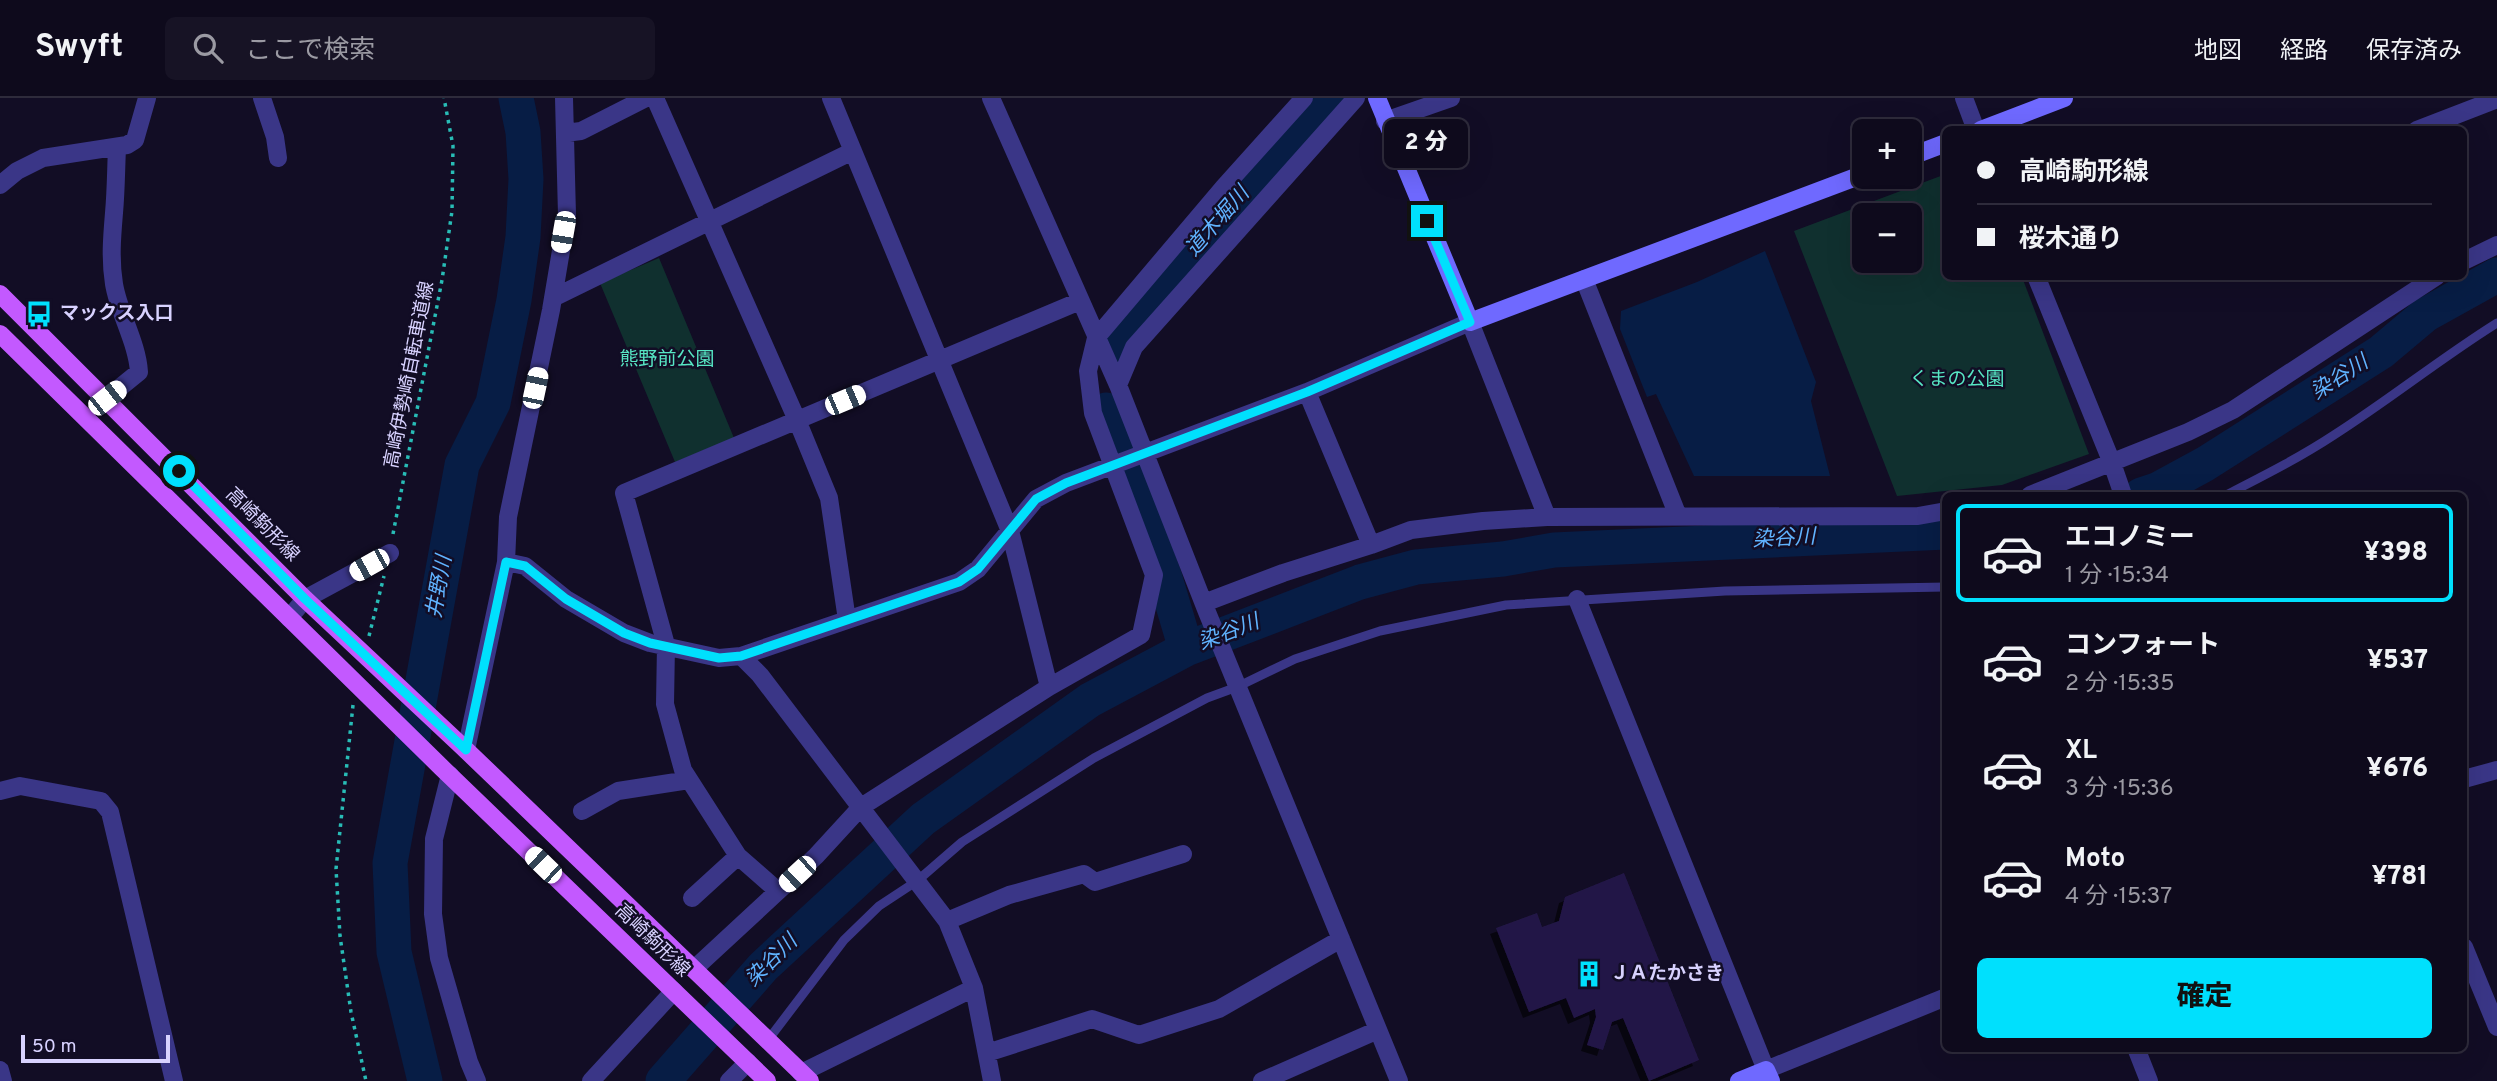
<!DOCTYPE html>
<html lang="ja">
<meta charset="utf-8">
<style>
body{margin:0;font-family:Overpass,"Noto Sans JP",sans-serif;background:#171325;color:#f1f3f6;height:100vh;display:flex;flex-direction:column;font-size:26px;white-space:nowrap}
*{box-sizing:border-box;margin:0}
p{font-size:23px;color:#9b9aa3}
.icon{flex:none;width:38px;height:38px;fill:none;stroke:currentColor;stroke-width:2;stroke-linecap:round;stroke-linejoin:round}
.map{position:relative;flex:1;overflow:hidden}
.panel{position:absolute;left:1942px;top:394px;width:525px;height:560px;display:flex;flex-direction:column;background:#0e0a1c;border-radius:10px;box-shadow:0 7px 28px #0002,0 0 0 2px #2e2b3b}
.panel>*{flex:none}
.hud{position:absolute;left:1942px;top:28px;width:525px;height:154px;border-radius:10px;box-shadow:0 7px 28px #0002,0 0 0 2px #2e2b3b;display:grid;align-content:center;height:154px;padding:0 35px;background:#0e0a1c}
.tools{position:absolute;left:1852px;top:21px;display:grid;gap:14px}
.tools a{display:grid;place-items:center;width:70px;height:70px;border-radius:10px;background:#0e0a1c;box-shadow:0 7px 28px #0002,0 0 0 2px #2e2b3b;font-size:35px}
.scale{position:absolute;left:21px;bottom:18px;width:149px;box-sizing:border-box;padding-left:7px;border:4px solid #d8d2ff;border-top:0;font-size:19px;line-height:24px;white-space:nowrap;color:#d8d2ff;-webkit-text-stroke:5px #120d25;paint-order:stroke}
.end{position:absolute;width:32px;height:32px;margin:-16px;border:9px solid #00e0fd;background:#111;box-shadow:0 0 0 4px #111}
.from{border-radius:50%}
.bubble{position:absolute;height:49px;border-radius:10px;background:#0e0a1c;box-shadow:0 7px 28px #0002,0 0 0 2px #2e2b3b;font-size:23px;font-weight:800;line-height:49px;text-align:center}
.car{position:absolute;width:21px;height:42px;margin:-21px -10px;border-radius:9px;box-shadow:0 0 5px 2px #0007;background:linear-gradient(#fff 24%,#345 0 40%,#fff 0 76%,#345 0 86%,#fff 0)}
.hud b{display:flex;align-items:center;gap:24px;height:66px;font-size:26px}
.hud b+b{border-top:2px solid #2e2b3b}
.hud i{width:18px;height:18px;background:#f1f3f6}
ul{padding:12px 0 0;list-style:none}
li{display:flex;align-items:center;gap:21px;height:98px;margin:0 14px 10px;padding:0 21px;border:4px solid transparent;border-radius:10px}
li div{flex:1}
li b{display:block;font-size:26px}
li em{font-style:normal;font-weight:800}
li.current{border-color:#00e0fd}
li>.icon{width:63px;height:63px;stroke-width:1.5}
.cta{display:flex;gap:14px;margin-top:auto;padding:14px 35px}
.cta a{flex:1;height:80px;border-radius:10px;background:#00e0fd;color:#111;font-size:28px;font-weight:800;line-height:80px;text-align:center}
header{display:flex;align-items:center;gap:42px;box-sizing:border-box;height:98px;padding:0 35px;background:#0e0a1c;border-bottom:2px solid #2e2b3b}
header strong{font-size:33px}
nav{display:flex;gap:38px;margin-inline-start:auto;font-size:24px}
.search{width:490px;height:63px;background:#171325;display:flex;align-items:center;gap:18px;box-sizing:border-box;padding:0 24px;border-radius:10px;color:#9b9aa3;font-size:26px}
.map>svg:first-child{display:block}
.green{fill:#10302f;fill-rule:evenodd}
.water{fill:#071d45}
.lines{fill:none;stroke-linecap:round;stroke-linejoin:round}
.river{stroke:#071d45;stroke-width:35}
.building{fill:#231847;filter:url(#shadow)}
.path{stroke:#28bcb6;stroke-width:3.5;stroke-dasharray:3.5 5;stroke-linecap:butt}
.lane{stroke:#3a3687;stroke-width:9}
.street{stroke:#3a3687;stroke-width:18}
.secondary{stroke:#6f69ff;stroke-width:18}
.primary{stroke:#c359ff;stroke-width:18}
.route{stroke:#00e0fd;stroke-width:9}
.labels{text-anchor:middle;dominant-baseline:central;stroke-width:5;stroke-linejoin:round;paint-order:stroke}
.poi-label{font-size:19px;font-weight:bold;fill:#d8d2ff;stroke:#120d25;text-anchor:start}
.park-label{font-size:19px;fill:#57e6c4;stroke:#120d25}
.street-label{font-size:19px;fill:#d8d2ff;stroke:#120d25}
.water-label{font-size:21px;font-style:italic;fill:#60b3ff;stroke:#120d25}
</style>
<header>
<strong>Swyft</strong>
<div class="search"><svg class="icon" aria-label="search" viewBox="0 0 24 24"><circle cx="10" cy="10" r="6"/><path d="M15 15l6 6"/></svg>ここで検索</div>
<nav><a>地図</a><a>経路</a><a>保存済み</a></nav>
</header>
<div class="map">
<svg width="2497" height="983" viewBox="0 0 2497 983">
<defs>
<filter id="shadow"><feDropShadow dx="-6" dy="6" stdDeviation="0" flood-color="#0009"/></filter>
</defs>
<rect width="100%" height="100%" fill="#120d25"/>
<!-- green -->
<path class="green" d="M1946 76V178L2022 179 2089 356 2002 387 1897 398 1794 133ZM1864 117H1909V163H1864Z
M659 160 734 340 675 364 600 185Z"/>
<!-- water -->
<path class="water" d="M1765 153 1816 284 1811 303 1830 378H1694L1656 296 1647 299 1620 231 1621 213 1697 184Z"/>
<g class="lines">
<!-- river -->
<path class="river" d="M1114 251 1118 240 1327 0
M1106 312 1165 480 1186 551
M2141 397 2159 391 2205 366 2381 254 2425 217 2497 177
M425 983 394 854 390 765 462 367 493 305 514 202 523 139 526 81 523 34 516 0
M663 983 763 869 923 721 1090 602 1186 551 1360 484 1416 469 1503 461 1554 452 1946 434"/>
</g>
<!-- building -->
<path class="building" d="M1624 775 1699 962 1649 983 1623 920 1612 924 1603 952 1587 947 1596 919 1595 911 1574 920 1566 900 1529 914 1496 830 1537 815 1542 829 1559 823 1565 799Z"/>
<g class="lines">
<!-- path -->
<path class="path" d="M393 436 442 182 452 113 453 48 444 0
M369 538 384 478
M353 607 336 771 340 838 351 914 366 983"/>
<!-- lane -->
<path class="lane" d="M2226 397C2263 378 2299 360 2334 337 2389 302 2441 260 2497 225
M768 942 844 842 879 808 917 783 962 744 1094 660 1207 600 1237 589 1295 561 1380 533 1506 507 1725 493 1946 489"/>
<!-- street -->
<path class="street" d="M262 0 275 39 278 60
M655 0 797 322 829 400 847 522
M831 0 1010 433 1049 589
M991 0 1118 287 1207 514 1399 983
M1964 0 1976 32
M1385 23 1451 0
M2417 32 2497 1
M565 35 581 33 646 0
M0 87 17 73 43 60 127 47 135 42 147 0
M2464 163 2497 147
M2036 178 2112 365 2123 397
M1584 181 1678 418
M553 200 853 53
M1118 287 1134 249 1356 0
M1307 294 1371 447
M107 300 139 274C137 244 119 216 114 186 110 161 112 139 114 115 116 93 116 71 117 50
M2030 397 2188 334 2233 312 2437 178
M506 464 525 468 566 501 624 535 650 545 719 560 741 558 959 484 978 471 1036 401 1066 385 1307 294 1470 224 1547 419
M1577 501 1766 972 1946 899
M1204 505 1283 475 1371 447 1411 432 1483 423 1547 419 1918 418 1946 413
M289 520 305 501 390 455
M741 558 760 577 947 823 974 890 992 983
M466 652 506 464 508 419 551 212 567 117 564 0
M450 677 434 741 433 816 439 860 469 964 477 983
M2464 681 2497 672
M0 693 20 688 101 703 110 714 174 983
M582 713 618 693 689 682
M778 793 738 758 683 672 665 606 666 547 624 395 1080 203
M692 800 738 758
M947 823 1009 797 1084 776 1095 784 1183 756
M2464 849 2497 929
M694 871 816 758 861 709 1049 589 1141 537 1154 477 1093 315 1088 273 1096 240 1223 90 1304 0
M2136 950 2149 983
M987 955 1092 921 1139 937 1219 911 1341 841
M0 972 3 983
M801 975 974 890
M591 983 674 893
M729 983 748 964
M1262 983 1378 932"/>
<!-- secondary -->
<path class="secondary" d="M1377 0 1470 224 1864 76
M1981 32 2064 0
M1909 59 1946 45
M1739 983 1766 972 1771 983"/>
<!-- primary -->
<path class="primary" d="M0 196 305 501 466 652 810 983
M0 236 441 669 767 983"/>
</g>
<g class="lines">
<!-- route -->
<path class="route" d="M179 373 305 501 466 652 506 464 525 468 566 501 624 535 650 545 719 560 741 558 959 484 978 471 1036 401 1066 385 1307 294 1470 224 1427 123"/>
</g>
<!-- icons -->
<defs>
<g id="bus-bare" transform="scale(2.1)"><path d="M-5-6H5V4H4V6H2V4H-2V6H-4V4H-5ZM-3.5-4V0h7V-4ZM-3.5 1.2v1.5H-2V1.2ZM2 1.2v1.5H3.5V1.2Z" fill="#00e0fd" stroke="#120d25" stroke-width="2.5" paint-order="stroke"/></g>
<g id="building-bare" transform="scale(2.1)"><path d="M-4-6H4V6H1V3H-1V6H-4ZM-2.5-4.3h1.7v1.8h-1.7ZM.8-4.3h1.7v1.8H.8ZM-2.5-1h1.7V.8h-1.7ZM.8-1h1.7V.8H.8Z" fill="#00e0fd" stroke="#120d25" stroke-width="2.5" paint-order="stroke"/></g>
</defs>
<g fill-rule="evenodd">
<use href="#bus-bare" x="39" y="216"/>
<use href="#building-bare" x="1589" y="876"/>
</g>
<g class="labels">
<!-- poi labels -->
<g class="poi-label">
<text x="60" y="216">マックス入口</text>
<text x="1610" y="876">ＪＡたかさき</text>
</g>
<!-- park labels -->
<g class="park-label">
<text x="667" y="262">熊野前公園</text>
<text x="1957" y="282">くまの公園</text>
</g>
<!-- street labels -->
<g class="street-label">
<text transform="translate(410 277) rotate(-79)">高崎伊勢崎自転車道線</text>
<text transform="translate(262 427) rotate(45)">高崎駒形線</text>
<text transform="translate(652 843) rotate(44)">高崎駒形線</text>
</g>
<!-- water labels -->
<g class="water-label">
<text transform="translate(1218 124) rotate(-49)">道木堀川</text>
<text transform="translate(2340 280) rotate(-33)">染谷川</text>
<text transform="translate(1784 441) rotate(-3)">染谷川</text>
<text transform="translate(440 489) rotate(-80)">井野川</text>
<text transform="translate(1229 535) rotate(-21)">染谷川</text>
<text transform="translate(772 863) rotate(-45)">染谷川</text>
</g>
</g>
</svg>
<div class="tools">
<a>+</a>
<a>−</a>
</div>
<div class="scale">50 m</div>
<i class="end from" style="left:179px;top:373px"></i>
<i class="end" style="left:1427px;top:123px"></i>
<div class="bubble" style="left:1384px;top:21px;width:84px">2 分</div>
<i class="car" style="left:563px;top:134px;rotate:190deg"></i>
<i class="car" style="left:535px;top:290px;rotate:12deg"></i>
<i class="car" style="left:107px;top:300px;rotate:52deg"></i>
<i class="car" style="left:845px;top:302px;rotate:67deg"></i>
<i class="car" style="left:369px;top:467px;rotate:241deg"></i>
<i class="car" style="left:543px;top:767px;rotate:314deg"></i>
<i class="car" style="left:797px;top:776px;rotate:227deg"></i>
<div class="hud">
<b><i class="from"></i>高崎駒形線</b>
<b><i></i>桜木通り</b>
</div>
<section class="panel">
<ul>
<li class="current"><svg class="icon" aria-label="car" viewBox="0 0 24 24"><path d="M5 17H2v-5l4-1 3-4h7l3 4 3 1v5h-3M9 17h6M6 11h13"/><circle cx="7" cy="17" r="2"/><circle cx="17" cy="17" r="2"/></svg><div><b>エコノミー</b><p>1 分 · 15:34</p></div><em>¥398</em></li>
<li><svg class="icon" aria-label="car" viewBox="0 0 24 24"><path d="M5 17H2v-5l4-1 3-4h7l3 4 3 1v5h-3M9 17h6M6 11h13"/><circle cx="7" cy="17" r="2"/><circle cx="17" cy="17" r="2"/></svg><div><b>コンフォート</b><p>2 分 · 15:35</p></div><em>¥537</em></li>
<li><svg class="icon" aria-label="car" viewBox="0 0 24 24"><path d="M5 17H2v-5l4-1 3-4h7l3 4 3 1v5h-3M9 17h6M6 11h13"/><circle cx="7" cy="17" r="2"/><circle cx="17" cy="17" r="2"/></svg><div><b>XL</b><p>3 分 · 15:36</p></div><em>¥676</em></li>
<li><svg class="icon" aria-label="car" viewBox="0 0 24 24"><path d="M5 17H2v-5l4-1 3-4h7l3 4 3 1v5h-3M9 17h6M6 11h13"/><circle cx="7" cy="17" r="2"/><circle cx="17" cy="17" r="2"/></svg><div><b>Moto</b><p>4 分 · 15:37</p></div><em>¥781</em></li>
</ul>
<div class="cta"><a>確定</a></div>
</section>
</div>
